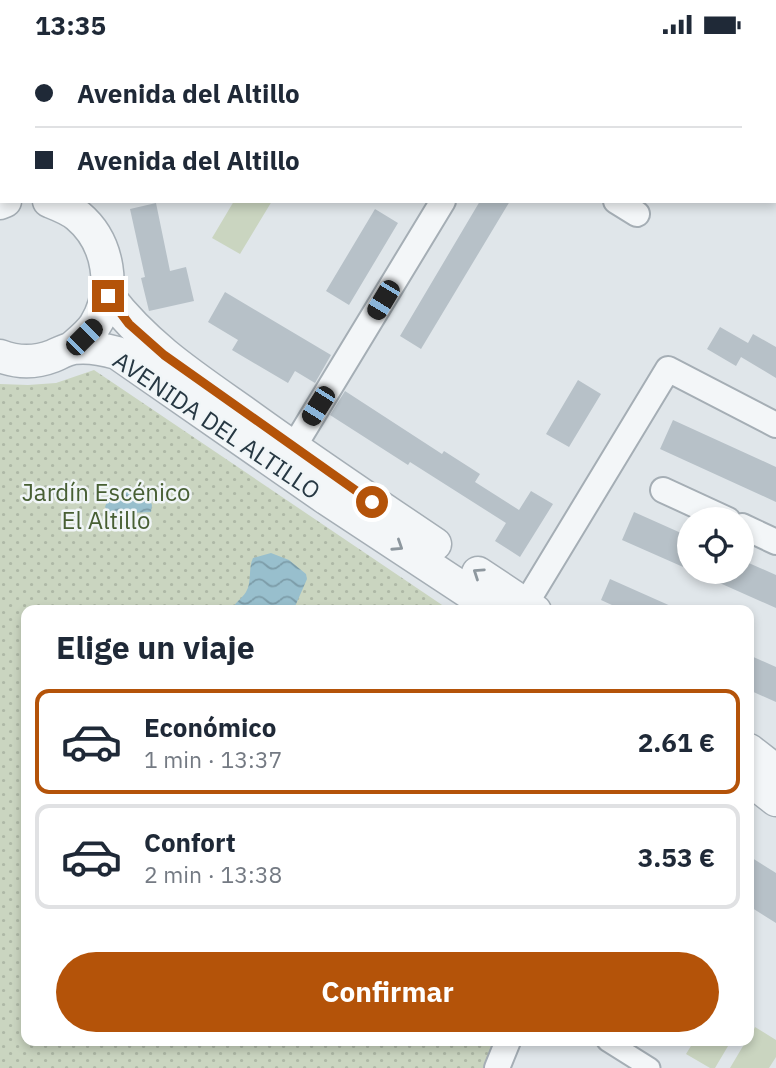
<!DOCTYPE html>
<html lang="es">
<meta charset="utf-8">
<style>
body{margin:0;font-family:"IBM Plex Sans",sans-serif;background:#f6f6f7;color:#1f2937;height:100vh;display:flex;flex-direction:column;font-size:26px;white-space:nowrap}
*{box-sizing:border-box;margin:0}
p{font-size:23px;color:#747a83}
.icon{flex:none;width:38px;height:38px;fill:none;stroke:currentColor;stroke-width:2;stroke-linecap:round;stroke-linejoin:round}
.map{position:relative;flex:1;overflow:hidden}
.side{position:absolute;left:21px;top:556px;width:733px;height:441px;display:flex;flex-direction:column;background:#fff;border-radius:14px;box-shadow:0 4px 10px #0003}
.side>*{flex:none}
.banner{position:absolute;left:0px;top:0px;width:777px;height:154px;box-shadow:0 4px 10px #0003;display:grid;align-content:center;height:154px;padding:0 35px;background:#fff}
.controls{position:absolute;left:677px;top:458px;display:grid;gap:14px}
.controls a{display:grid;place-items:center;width:77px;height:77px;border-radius:50%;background:#fff;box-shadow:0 4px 10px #0003;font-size:35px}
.end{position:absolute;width:32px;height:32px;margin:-16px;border:9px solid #b45309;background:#fff;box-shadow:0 0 0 4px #fff}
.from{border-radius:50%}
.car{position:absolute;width:21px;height:42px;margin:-21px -10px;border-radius:9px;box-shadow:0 0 5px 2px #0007;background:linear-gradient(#222 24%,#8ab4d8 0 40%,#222 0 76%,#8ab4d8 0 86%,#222 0)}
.banner b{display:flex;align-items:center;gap:24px;height:66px;font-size:26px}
.banner b+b{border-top:2px solid #e0e1e3}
.banner i{width:18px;height:18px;background:#1f2937}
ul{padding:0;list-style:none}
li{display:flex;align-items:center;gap:21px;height:105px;margin:0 14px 10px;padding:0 21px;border:4px solid #e0e1e3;border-radius:14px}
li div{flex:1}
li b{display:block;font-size:26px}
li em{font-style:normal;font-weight:700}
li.active{border-color:#b45309}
li>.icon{width:63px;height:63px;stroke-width:1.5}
h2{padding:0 35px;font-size:32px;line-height:84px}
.primary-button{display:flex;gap:14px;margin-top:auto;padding:14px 35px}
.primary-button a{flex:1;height:80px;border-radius:42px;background:#b45309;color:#fff;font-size:28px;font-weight:700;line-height:80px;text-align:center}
.status{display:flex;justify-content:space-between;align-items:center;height:49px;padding:0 35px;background:#fff;direction:ltr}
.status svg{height:19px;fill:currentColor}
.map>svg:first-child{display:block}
.grass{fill:#cad5c0}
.park{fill:url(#park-dots)}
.water{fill:url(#water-waves)}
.building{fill:#b7c1c8}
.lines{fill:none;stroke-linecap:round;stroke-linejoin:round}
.pedestrian-casing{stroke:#a5aeb5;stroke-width:23}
.minor-casing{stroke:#a5aeb5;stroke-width:28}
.tertiary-casing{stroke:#a5aeb5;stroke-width:35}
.pedestrian{stroke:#f3f6f8;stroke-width:19}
.minor{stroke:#f3f6f8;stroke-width:24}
.tertiary{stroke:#f3f6f8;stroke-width:32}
.oneway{stroke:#8d979e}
.route{stroke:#b45309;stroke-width:9}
.labels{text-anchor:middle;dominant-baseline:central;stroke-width:5;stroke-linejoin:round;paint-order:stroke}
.street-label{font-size:24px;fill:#273843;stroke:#f0f5f7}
.park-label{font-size:24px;fill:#475f33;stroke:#f0f5f7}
</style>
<div class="status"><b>13:35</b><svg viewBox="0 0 49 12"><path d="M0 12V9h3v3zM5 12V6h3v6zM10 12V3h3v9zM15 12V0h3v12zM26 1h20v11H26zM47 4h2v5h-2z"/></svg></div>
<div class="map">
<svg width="776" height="1019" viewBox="0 0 776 1019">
<defs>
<pattern id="park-dots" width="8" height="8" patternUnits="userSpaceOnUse" patternTransform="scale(1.75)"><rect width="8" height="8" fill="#cad5c0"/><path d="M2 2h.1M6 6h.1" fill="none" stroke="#aeb8a6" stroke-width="1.8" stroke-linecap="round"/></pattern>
<pattern id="water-waves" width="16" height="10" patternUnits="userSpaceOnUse" patternTransform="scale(1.75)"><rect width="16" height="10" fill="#98bfcd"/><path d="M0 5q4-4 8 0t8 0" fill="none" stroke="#7c9ca8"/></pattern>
</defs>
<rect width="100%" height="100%" fill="#e0e6ea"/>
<!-- grass -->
<path class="grass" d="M234 152H272L240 205 212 189Z
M755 978 776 991V1008L769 1019H730L746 992H749Z
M694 992H731L715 1019H710L686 1005Z"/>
<!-- park -->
<path class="park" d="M94 321 451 562H26V992H494L483 1019H0V335L28 336 56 334Z"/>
<!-- water -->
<path class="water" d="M121 441 148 447 152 456 151 463C137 464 124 464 110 465L105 458 111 442Z
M271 504 289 511 306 525 307 530 293 562H232C234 553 241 551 246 543 252 534 248 519 253 509Z"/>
<!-- building -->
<path class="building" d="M480 152H510L421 300 400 287Z
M156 154 170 222 186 218 194 252 149 262 141 229 145 228 130 160Z
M375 160 398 174 349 256 326 242Z
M225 243 331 306 315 334 295 322 288 334 232 301 238 291 208 273Z
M720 278 748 294 753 285 776 298V329L741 308 736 317 707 300Z
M578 331 601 345 569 398 546 385Z
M345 342 442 405 444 402 480 425 475 433 519 461 531 442 553 455 520 508 495 492 506 474 410 413 408 416 330 366Z
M673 371 776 418V453L660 400Z
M634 463 690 488V521L622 491Z
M742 511 776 526V559L695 523H742Z
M610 530 682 562H625L601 551Z
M749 606 776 618V653L749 641Z
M749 807 776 824V874L749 857Z"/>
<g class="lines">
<!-- pedestrian casing -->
<g class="pedestrian-casing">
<path id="pedestrian" d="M607 992 650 1019"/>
</g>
<!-- minor casing -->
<g class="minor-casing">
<path id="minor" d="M175 2 176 0
M616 152 637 165
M293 399 443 152
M663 441 728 471
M742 477 776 493
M525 556 668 320 776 376
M497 1019 508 992"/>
</g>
<!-- tertiary casing -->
<g class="tertiary-casing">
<path id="tertiary" d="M49 152C59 156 70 160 78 167 109 193 117 241 95 276 90 284 80 292 72 299
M0 154 5 152
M108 247C147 298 194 328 245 364 307 409 371 452 435 495
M0 307C18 314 35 314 53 307 60 304 67 300 74 299 88 297 103 300 117 304L327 450 497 562
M478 524 535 562
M749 701 776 722
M749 730 776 751"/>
</g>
<!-- pedestrian -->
<use href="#pedestrian" class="pedestrian"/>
<!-- minor -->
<use href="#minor" class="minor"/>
<!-- tertiary -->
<use href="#tertiary" class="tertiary"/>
</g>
<!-- one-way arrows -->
<defs><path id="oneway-chevron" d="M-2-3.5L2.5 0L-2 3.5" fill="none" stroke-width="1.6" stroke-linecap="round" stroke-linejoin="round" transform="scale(1.75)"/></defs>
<g class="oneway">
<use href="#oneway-chevron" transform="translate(398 497) rotate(33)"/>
<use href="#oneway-chevron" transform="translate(478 524) rotate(-146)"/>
</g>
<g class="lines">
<!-- route -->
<path class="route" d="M108 247 129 275 164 306 372 453"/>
</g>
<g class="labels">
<!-- street labels -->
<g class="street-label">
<text transform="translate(217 376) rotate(34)">AVENIDA DEL ALTILLO</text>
</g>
<!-- park labels -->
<g class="park-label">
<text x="106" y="443">Jardín Escénico<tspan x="106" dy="28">El Altillo</tspan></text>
</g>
</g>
</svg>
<div class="controls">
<a><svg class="icon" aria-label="locate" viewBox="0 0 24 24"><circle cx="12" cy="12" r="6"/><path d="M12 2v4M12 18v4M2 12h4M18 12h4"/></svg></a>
</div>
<i class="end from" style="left:372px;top:453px"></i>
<i class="end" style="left:108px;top:247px"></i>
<i class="car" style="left:383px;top:251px;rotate:211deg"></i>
<i class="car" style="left:84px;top:288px;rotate:45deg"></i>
<i class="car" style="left:318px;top:357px;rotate:212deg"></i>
<div class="banner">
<b><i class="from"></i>Avenida del Altillo</b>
<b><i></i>Avenida del Altillo</b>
</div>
<section class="side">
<h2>Elige un viaje</h2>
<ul>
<li class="active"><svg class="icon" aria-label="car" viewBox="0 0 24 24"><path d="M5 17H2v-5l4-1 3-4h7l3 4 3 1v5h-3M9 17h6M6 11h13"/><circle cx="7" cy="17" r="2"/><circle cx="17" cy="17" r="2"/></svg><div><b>Económico</b><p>1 min · 13:37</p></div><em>2.61 €</em></li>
<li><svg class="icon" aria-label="car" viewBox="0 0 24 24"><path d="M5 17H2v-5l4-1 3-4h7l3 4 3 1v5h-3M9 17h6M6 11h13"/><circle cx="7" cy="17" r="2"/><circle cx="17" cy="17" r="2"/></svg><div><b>Confort</b><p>2 min · 13:38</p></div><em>3.53 €</em></li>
</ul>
<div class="primary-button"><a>Confirmar</a></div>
</section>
</div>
